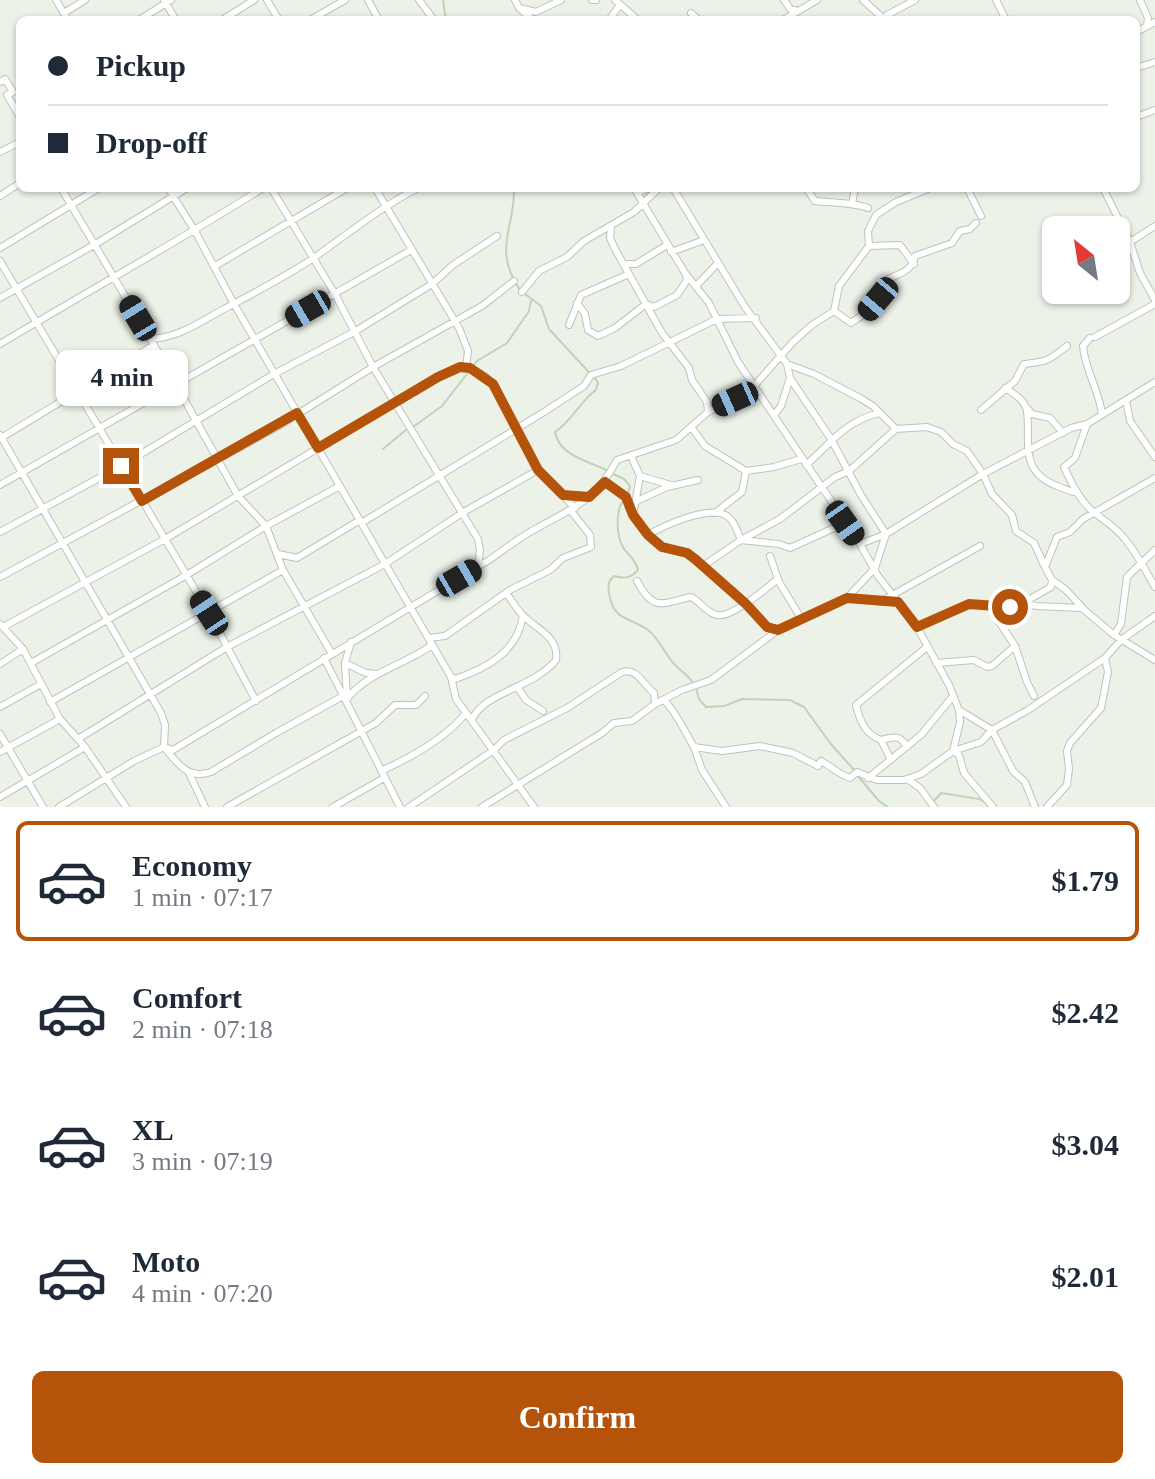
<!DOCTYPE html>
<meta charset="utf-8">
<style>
body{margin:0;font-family:"Times New Roman",serif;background:#f2f2f3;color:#1f2937;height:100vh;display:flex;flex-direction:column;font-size:30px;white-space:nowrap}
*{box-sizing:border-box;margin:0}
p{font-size:26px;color:#747a83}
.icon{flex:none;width:44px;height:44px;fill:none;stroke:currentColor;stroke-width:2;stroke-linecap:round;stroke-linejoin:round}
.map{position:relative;height:807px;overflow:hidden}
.drawer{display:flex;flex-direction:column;background:#fff;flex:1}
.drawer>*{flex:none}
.guide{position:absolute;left:16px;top:16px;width:1124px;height:176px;border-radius:12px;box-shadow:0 2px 6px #0004;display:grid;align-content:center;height:176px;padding:0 32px;background:#fff}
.needle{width:52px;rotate:330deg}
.tools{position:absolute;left:1042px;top:216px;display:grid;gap:16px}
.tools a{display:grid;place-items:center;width:88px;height:88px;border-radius:12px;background:#fff;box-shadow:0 2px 6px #0004;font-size:40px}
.end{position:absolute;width:36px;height:36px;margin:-18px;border:10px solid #b45309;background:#fff;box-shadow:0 0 0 4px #fff}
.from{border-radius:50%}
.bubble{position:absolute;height:56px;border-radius:12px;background:#fff;box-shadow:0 2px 6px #0004;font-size:26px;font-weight:800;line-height:56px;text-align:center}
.car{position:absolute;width:24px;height:48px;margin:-24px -12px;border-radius:10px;box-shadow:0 0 6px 2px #0007;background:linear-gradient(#222 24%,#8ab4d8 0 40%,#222 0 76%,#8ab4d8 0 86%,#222 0)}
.guide b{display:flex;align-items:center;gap:28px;height:76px;font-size:30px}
.guide b+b{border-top:2px solid #e0e1e3}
.guide i{width:20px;height:20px;background:#1f2937}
ul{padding:14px 0 0;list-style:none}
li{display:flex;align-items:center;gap:24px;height:120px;margin:0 16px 12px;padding:0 16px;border:4px solid transparent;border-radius:12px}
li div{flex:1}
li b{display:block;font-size:30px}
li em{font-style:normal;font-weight:800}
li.current{border-color:#b45309}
li>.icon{width:72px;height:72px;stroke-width:1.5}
.cta{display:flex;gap:16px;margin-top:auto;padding:16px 32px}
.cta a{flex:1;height:92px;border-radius:12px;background:#b45309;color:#fff;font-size:32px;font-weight:800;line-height:92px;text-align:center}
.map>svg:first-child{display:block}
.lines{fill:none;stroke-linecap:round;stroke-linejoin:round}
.stream{stroke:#c1d3b5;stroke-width:2}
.street-casing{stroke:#bfc4bb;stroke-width:8}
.street{stroke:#fff;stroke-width:6}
.route{stroke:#b45309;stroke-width:10}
</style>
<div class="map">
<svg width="1155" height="807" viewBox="0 0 1155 807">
<rect width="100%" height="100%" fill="#ecf2e8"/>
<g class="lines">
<!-- stream -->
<path class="stream" d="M443 0 446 20
M514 188C515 230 492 248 520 290
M525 294 541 306 549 329 598 382 596 390C580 401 572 421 555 432 559 456 589 461 608 471
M413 427 442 406 477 361 507 343 529 311 531 301
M383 449 407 429
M613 474 624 479 630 486 628 494
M624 499C615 511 616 536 624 549 630 557 636 560 638 570 631 578 625 579 614 576 608 582 608 584 609 593 614 622 628 616 648 630 659 638 665 655 675 665 682 672 688 675 693 683
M696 688 699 699 706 707 724 706 742 699 790 700 804 707 830 743 855 771
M858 776 879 801 888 807
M934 801 941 793 979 799 986 803"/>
<!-- street casing -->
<g class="street-casing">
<path id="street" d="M56 0 68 20
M164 0 176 20
M267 0 279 20
M368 0 379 20
M419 0 434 20
M515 0 519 8 533 20
M592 0H596
M615 0 638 20
M784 0 791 10H795
M863 0 884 19
M996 0 1006 20
M1140 0 1148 18 1147 26
M519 8 536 12 561 0
M64 13 85 0
M691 13 699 20
M139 20 171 0
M222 20 254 0
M310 20 345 0
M609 20 619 6
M783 20 817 0
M884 20 887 15 915 0
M1136 32 1155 22
M1136 68 1155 62
M0 82 5 79 13 92 7 95 20 117
M1136 117 1155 110
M0 152 20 142
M61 188 154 345 238 496 266 526 283 570 332 654
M168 188 195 231 234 304 451 677 456 699 534 807
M271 188 335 294 373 367 478 539 480 550 478 567
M375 188 459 328 468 351 466 368
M634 188 685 273 709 303 738 362 860 544 878 576 917 627 949 685 959 710 960 722 953 751 921 774 904 780H877L857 772 850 778C839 775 831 766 821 761L818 766 793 753 760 746 722 751 694 747C685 732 676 712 664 700
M806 188 815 201C832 203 852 202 868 208
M967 188 981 216
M1103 188 1130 242 1140 273 1155 300
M637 193 648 188
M0 196 20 183
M852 204 855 188
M611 227 610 238 615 249 662 333 689 368 692 380 707 402 708 412
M1130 242 1155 226
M869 246 900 245 914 264
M0 248 99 188
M671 252 704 240
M0 261 209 613 256 701
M624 264H636L667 245
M215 266 347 188
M697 285 718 263
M522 292 539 271 567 257 584 241 634 212 659 188
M0 298 94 245 187 188
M577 303 585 314 588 330 598 336 615 328 646 304 654 307 677 295 687 280 686 276
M834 311 839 286 869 246 868 231 876 215 896 202 930 188
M569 325 581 295 629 274
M1095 337 1155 304
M1090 338 1083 346C1085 370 1099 390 1102 414
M150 339C178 338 200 322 224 309 254 293 287 276 315 257 349 233 381 207 418 188
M0 344C87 292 177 242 263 188
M787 364 814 374 860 398 873 406 896 429 927 427 941 432 953 444 967 451 983 474 992 494 1012 515 1016 531 1034 543 1045 567
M1005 388C1013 393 1025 400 1027 411 1031 442 1018 471 1057 486 1064 488 1067 491 1075 492
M1126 400 1130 421 1155 457
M1028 409 1032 414 1050 418 1063 433
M981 410 1015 381 1024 364C1049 361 1046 362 1067 346
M775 414 781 406 790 378
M1087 424 1075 458 1064 467C1071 482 1078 497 1090 509 1101 519 1115 526 1124 538 1137 553 1145 570 1155 587
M692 428 705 446 746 471 774 467 801 459
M0 435 161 713 165 725 164 747C177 763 188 780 211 772L276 733 343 696
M1 438 154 345
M631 456 640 476 633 515
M806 465C831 443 844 422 879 413
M640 476 671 485
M605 482 626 497 633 515 648 535 662 547 687 553 746 604 767 627 778 630
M0 485 411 250
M563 495 587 497
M637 501 667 487 698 480
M715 513 742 492 746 471
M363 522 544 412 584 386 591 375 621 366 717 319 756 318
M0 532 121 466 274 374 354 332 432 284 453 265 497 236
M648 535C663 526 705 507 723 514 734 518 737 531 741 540L779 544 790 548 845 523
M860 544 886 534 983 474 1071 428 1087 424 1155 382
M278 554 297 558 360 520
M770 556 779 582 801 618
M703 566 741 540 780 519 835 477 849 471 896 429
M0 577 277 427 373 367 482 306 514 281
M1052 580 1065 589 1082 607
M637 581C654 613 662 603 691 597 700 601 706 613 717 615 732 618 765 589 778 579
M847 598 898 602
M880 602 980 546
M1023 603 1051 587 1052 580 1045 567 1057 537 1070 532 1083 519 1155 478
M994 607V614L1015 646
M0 624 23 649 60 719 85 747 126 807
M3 627 165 539 438 377 460 367 470 368 485 376 493 384 538 470 575 508
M917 627 969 604 994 607 1023 603 1036 606 1082 608 1114 635 1155 660
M1114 635 1121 624 1127 577 1155 550
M429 638 445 636 510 590 550 570 563 558 591 547 590 535 571 511
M324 658 400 807
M31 663 185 576 266 526 340 486
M345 663 366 673 377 674
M936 663 974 660 987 667 992 666 1015 646 1027 682 1034 696
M0 664 23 649
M451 677 455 679C488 668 518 651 523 615
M518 688 526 700 543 711
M347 697 345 663 351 642
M346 700C367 672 405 665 432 645
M50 702 283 570
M0 707 41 684
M959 710 992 730 1013 771 1025 782 1035 807
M472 720C483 692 534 688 556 660 559 638 540 631 527 619 518 612 513 602 506 593
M0 734 43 807
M78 739 227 647 385 564 462 513 538 470
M881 740 891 760
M694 747 702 770 726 807
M907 747C900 734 893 737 881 740 865 734 860 721 856 705L927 647
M0 752 60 719
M381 771C412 757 445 739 466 713
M189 773 205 807
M868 778 921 735 953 696
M907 779 920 788 934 807
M0 797 85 747
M59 807 134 761 164 747 173 750 489 560C505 549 520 537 537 528 575 507 595 501 617 460L676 440 708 412 745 393 755 385 793 342 812 325 834 311 851 323 867 312 878 299 877 287C889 273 911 277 915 256L952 243 960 231 970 229 976 223
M227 807 376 723 395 705H416L425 696
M333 807 384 778
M409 807 494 750 504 740 567 708 622 672C637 667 643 685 654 693L655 704
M482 807 602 733 614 723 632 721 655 704 682 690 711 680 778 630 847 598 875 568 886 534 861 495 831 439 790 378 787 364 745 307 673 188
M993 807 964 773 959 755 953 751 981 742 992 730 1028 710 1105 658 1121 640 1155 616
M1047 807 1067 785 1069 769 1067 751 1070 743 1101 708 1108 672 1105 658"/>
</g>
<!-- street -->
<use href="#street" class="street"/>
</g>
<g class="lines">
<!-- route -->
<path class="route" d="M121 466 142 501 297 413 318 448 438 377 460 367 470 368 493 384 538 470 563 495 589 497 605 482 626 497 633 515 648 535 662 547 687 553 695 559 746 604 767 627 778 630 847 598 898 602 917 627 969 604 1010 607"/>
</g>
</svg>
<div class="tools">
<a><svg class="needle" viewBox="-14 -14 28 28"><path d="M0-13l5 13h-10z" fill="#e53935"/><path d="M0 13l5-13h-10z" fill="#747a83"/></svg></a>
</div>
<i class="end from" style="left:1010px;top:607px"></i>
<i class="end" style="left:121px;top:466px"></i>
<div class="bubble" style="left:56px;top:350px;width:132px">4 min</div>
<i class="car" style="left:878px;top:299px;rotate:220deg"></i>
<i class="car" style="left:308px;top:309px;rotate:240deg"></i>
<i class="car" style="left:138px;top:318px;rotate:329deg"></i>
<i class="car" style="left:735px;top:399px;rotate:246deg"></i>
<i class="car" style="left:845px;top:523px;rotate:145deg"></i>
<i class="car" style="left:459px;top:578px;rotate:60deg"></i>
<i class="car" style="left:209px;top:613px;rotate:327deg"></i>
<div class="guide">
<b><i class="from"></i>Pickup</b>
<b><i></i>Drop-off</b>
</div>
</div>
<section class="drawer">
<ul>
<li class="current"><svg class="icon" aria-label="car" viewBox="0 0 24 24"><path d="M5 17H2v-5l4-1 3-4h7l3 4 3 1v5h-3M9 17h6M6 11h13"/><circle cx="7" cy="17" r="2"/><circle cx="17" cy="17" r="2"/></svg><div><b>Economy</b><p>1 min · 07:17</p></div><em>$1.79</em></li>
<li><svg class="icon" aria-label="car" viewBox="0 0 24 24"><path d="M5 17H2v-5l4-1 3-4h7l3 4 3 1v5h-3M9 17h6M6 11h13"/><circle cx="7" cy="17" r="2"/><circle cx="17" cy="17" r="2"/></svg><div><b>Comfort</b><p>2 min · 07:18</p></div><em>$2.42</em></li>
<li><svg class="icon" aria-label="car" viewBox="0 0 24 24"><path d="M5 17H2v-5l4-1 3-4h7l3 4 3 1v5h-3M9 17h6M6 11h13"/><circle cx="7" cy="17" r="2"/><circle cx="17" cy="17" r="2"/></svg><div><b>XL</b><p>3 min · 07:19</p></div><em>$3.04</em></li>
<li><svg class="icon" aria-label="car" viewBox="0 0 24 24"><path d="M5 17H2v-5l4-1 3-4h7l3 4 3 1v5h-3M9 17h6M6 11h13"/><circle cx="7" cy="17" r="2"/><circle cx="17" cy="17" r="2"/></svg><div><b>Moto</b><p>4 min · 07:20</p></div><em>$2.01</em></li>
</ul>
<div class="cta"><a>Confirm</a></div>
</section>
